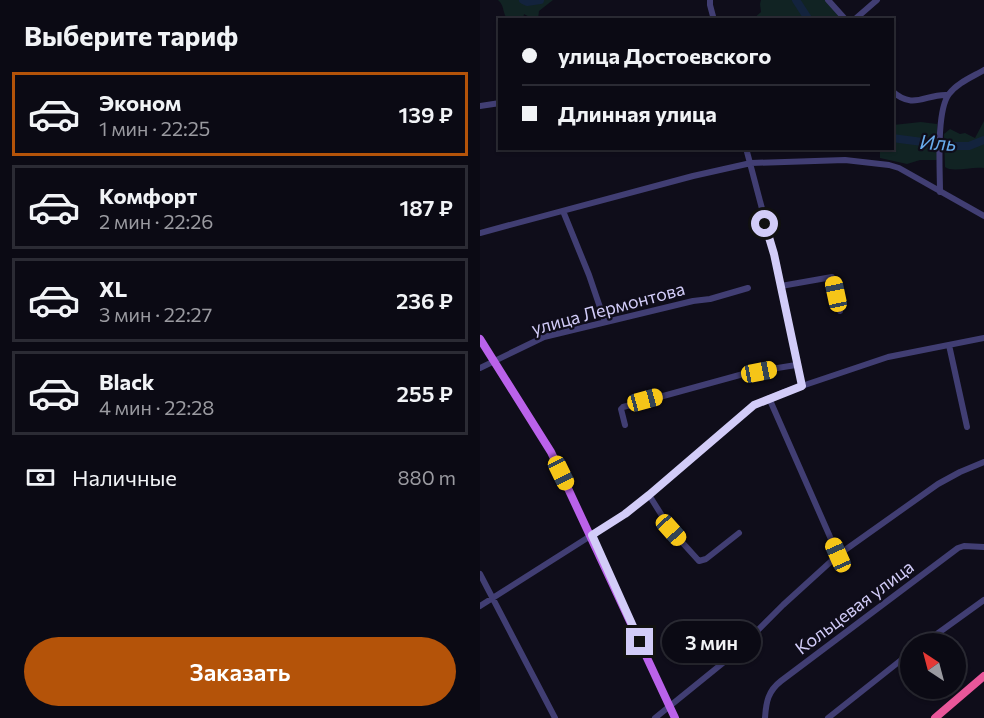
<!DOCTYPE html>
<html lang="ru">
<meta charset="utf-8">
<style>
body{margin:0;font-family:Commissioner,sans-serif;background:#191822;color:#f1f3f6;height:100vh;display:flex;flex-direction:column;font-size:22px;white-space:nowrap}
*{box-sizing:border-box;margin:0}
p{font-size:20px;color:#9a9aa0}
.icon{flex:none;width:33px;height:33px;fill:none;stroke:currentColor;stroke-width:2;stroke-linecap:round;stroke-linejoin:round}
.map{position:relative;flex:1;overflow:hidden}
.drawer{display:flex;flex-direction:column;background:#0b0a14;width:480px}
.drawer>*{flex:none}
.banner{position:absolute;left:18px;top:18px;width:396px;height:132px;border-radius:0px;box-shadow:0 2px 4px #0004,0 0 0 2px #2b2b34;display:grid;align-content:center;height:132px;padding:0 24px;background:#0b0a14}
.needle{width:39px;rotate:324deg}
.fabs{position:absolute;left:420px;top:633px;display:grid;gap:12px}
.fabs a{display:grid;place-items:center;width:66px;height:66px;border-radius:50%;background:#0b0a14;box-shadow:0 2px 4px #0004,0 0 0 2px #2b2b34;font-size:30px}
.end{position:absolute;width:27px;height:27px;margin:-14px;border:8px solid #d2ccf8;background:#111;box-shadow:0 0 0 3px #111}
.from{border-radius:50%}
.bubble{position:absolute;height:42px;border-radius:21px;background:#0b0a14;box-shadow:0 2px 4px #0004,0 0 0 2px #2b2b34;font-size:20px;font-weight:600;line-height:42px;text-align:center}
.car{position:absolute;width:18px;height:36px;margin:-18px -9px;border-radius:8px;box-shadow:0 0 4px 2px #0007;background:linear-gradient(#f5c518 24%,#345 0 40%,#f5c518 0 76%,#345 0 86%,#f5c518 0)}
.banner b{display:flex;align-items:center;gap:21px;height:57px;font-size:22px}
.banner b+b{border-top:2px solid #2b2b34}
.banner i{width:15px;height:15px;background:#f1f3f6}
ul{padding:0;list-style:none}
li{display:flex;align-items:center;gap:18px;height:84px;margin:0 12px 9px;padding:0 12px;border:3px solid #2b2b34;border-radius:0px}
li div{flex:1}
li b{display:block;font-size:22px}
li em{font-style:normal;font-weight:600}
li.current{border-color:#b45309}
li>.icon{width:54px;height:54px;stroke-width:1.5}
h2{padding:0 24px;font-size:27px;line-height:72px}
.pay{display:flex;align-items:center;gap:15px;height:66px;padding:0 24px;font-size:22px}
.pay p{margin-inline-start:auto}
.primary-button{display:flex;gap:12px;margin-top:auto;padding:12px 24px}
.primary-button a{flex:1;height:69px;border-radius:36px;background:#b45309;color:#fff;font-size:24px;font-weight:600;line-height:69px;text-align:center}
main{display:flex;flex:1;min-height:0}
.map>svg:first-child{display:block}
.green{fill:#112323}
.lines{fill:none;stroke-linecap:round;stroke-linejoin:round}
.river{stroke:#13233d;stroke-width:8}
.minor{stroke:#413e73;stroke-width:6}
.major{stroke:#ba62ea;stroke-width:8}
.highway{stroke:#e9579a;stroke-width:8}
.route{stroke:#d2ccf8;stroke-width:8}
.labels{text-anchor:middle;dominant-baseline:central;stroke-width:4.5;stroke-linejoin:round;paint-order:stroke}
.street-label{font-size:18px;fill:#d2ccf8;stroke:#0f0d1a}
.water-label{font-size:20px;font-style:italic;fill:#68abeb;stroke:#0f0d1a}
</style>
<main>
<section class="drawer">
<h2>Выберите тариф</h2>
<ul>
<li class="current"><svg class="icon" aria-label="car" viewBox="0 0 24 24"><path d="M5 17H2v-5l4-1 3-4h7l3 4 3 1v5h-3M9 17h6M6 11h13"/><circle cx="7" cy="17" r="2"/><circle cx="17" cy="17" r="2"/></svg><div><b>Эконом</b><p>1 мин · 22:25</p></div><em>139 ₽</em></li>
<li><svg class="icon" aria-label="car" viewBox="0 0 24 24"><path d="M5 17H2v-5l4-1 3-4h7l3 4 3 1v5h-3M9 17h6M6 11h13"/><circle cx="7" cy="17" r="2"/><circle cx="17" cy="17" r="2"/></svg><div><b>Комфорт</b><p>2 мин · 22:26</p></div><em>187 ₽</em></li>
<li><svg class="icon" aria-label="car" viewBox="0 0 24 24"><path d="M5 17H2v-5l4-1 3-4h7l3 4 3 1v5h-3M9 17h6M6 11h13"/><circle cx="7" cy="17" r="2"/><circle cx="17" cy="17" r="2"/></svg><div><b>XL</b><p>3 мин · 22:27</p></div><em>236 ₽</em></li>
<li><svg class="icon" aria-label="car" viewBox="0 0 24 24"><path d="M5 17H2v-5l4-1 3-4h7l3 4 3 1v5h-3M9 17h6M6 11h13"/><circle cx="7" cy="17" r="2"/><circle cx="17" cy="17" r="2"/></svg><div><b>Black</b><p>4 мин · 22:28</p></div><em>255 ₽</em></li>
</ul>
<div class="pay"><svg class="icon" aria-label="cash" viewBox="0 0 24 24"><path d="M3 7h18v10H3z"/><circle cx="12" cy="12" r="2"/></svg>Наличные<p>880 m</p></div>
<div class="primary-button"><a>Заказать</a></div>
</section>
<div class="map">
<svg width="504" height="718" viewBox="0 0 504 718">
<rect width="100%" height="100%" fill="#0f0d1a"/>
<!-- green -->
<path class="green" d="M18 0H73L59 11 58 19H53L44 14 43 19 28 20C22 13 25 6 18 0Z
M281 0H346L363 19H298L290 16 287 19 272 20 281 12 280 4Z
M504 121V168C492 166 473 173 465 167L464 134 470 129 480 134 485 133 495 138Z
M441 122 457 124 458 160H440L427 164 400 158V149L412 148 413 125Z"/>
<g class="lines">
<!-- river -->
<path class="river" d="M43 0 47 2 60 0
M316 0 329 20
M412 138 473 146H489L504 140"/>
<!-- minor -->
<path class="minor" d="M230 0V5L234 20
M348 0 366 20
M374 20 397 0
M412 91C434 111 446 93 468 95
M0 106 20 103
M266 148 294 254 322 385
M460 192C460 170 456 111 469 94 477 83 492 77 504 70
M83 211 109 275 125 322
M0 233 213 176 271 163 365 160 409 165 419 168 504 216
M301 286 352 277 360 311
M469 345 487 427
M0 368 64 337 213 301 230 299 268 288
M289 398 358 555
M145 425 141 409 143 407 267 373 316 365
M169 495 191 530 219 561 226 559 259 533
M0 574 75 718
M0 606 145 514 169 495 274 405 304 392 408 357 504 338
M443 644 504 600
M175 718 254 654 303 605 358 555 458 484 480 472 504 462
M285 718C286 702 288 691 301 681L478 548 484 546 504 547
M348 718 430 653"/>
<!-- major -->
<path class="major" d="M0 339 71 452 195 718"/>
<!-- highway -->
<path class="highway" d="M455 718 504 676"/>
</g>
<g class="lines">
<!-- route -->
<path class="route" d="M160 642 112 535 145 514 169 495 274 405 322 386 294 254 285 224"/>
</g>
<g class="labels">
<!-- street labels -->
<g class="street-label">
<text transform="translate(128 308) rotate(-15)">улица Лермонтова</text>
<text transform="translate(374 607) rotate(-37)">Кольцевая улица</text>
</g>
<!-- water labels -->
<g class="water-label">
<text transform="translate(458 142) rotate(3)">Иль</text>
</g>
</g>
</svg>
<div class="fabs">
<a><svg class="needle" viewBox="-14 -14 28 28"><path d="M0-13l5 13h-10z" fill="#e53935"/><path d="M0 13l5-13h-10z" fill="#9a9aa0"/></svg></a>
</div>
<i class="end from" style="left:285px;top:224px"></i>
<i class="end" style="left:160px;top:642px"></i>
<div class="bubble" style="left:182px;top:621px;width:99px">3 мин</div>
<i class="car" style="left:356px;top:294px;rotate:348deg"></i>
<i class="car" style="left:279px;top:372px;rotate:79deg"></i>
<i class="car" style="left:165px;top:400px;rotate:75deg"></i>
<i class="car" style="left:81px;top:473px;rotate:154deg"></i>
<i class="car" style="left:191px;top:530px;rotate:138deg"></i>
<i class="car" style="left:358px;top:555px;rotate:336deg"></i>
<div class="banner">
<b><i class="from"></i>улица Достоевского</b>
<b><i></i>Длинная улица</b>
</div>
</div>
</main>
